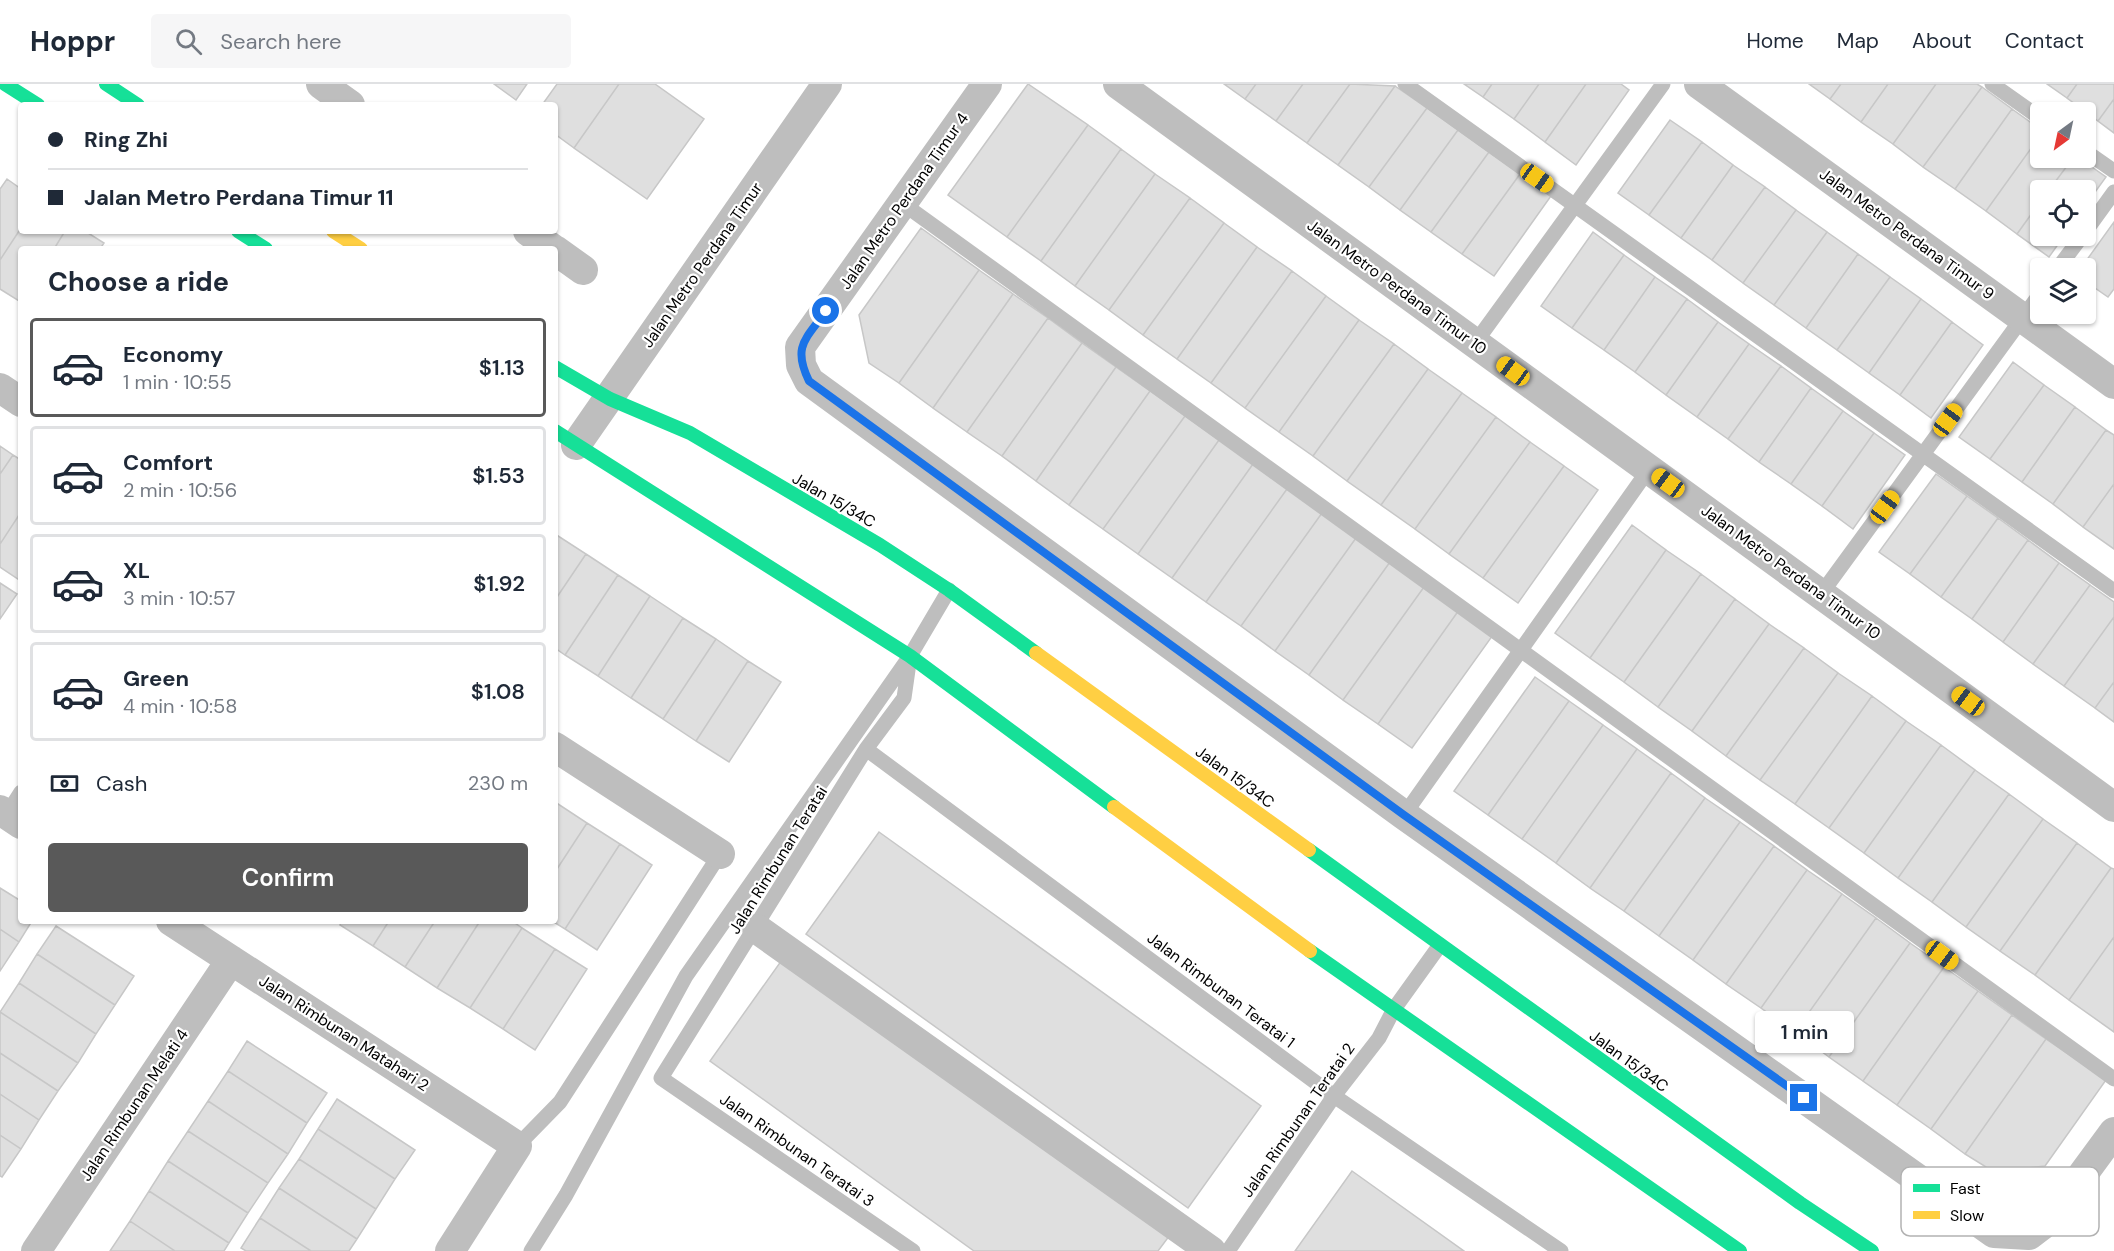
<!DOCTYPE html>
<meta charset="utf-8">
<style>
body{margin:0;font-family:"DM Sans",sans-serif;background:#f6f6f7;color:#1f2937;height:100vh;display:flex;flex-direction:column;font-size:22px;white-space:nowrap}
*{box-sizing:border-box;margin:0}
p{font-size:20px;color:#747a83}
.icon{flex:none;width:33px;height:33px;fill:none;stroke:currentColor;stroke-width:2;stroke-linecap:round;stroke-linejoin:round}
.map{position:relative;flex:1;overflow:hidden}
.details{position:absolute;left:18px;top:162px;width:540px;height:678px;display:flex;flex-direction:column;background:#fff;border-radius:6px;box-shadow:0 2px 4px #0004}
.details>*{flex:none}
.top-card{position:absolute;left:18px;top:18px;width:540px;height:132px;border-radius:6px;box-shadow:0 2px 4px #0004;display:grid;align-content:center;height:132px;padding:0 30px;background:#fff}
.needle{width:39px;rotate:213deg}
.buttons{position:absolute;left:2030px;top:18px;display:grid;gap:12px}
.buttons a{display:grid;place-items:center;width:66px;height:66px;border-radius:6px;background:#fff;box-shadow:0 2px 4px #0004;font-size:30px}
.end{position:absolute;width:27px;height:27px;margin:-14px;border:8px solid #1a73e8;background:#fff;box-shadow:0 0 0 3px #fff}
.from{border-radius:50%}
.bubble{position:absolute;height:42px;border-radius:6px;background:#fff;box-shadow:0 2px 4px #0004;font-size:20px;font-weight:600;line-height:42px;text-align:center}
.car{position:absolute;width:18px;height:36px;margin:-18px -9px;border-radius:8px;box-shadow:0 0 4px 2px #0007;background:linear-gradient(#f5c518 24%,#345 0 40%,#f5c518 0 76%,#345 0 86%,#f5c518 0)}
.top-card b{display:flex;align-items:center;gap:21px;height:57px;font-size:22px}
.top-card b+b{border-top:2px solid #e0e1e3}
.top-card i{width:15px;height:15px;background:#1f2937}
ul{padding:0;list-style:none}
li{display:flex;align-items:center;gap:18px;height:99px;margin:0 12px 9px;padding:0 18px;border:3px solid #e0e1e3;border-radius:6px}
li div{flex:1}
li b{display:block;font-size:22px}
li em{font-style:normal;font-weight:600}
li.selected{border-color:#595959}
li>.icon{width:54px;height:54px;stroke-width:1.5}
h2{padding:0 30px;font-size:27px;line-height:72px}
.pay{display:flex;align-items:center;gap:15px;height:66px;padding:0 30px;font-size:22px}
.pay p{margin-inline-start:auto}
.button{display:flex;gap:12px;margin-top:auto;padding:12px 30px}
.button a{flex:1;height:69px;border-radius:6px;background:#595959;color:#fff;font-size:24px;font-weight:600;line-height:69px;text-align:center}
header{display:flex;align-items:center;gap:36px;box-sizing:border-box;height:84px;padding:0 30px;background:#fff;border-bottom:2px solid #e0e1e3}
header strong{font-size:28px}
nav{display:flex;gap:33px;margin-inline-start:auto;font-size:21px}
.search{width:420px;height:54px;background:#f6f6f7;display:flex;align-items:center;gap:15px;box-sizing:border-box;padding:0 21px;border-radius:6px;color:#747a83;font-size:22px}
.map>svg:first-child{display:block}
.building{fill:#dfdfdf;stroke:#c7c7c7;stroke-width:1.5}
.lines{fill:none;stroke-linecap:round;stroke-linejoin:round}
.lane{stroke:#bebebe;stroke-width:15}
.street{stroke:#bebebe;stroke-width:30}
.fast{stroke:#16e098;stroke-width:14}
.slow{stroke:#ffcf43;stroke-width:14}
.route{stroke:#1a73e8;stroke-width:8}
.labels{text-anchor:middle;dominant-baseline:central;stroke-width:4.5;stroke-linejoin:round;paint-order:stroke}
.street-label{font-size:16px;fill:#000;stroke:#fff}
.key{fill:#fff;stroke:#b2b2b2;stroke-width:1.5}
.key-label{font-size:16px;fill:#000}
</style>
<header>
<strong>Hoppr</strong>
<div class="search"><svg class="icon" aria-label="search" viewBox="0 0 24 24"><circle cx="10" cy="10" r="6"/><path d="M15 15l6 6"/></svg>Search here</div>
<nav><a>Home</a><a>Map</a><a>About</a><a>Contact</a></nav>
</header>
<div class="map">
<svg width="2114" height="1167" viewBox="0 0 2114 1167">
<rect width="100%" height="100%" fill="#fff"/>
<!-- building -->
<path class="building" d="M494 0H527L516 16Z
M557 0H619L574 64 555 50V21H542Z
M619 0H655L704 35 647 115 574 64Z
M1028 0 1088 41 1007 153 948 111Z
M1224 0H1256L1245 15Z
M1256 0H1303L1276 37 1245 15Z
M1303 0H1350L1307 59 1276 37Z
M1350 0 1395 2 1338 81 1307 59Z
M1464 0H1492L1483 13Z
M1492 0H1539L1514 35 1483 13Z
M1539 0H1586L1545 58 1514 35Z
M1586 0H1621L1629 6 1576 81 1545 58Z
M1809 0H1841L1830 15Z
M1841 0H1888L1861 38 1830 15Z
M1888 0H1936L1893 60 1861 38Z
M1936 0H1977L1982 3 1923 83 1893 60Z
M2047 0H2077L2067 14Z
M2077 0H2114V15L2098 37 2067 14Z
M1395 2 1427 24 1369 103 1338 81Z
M1982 3 2012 25 1955 105 1923 83Z
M2114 15V49L2098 37Z
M1427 24 1458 46 1400 126 1369 103Z
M2012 25 2040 45V52L1986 127 1955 105Z
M1670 36 1702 58 1649 131 1618 109Z
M1088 41 1121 65 1041 177 1007 153Z
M1458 46 1489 68 1431 148 1400 126Z
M2040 52V74H2073L2049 106H2040V118L2017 150 1986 127Z
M1702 58 1733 81 1681 154 1649 131Z
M1121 65 1155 90 1075 202 1041 177Z
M1489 68 1520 90 1462 170 1431 148Z
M2073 74H2079L2106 93 2085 122V106H2049Z
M1733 81 1765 103 1712 176 1681 154Z
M1155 90 1190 114 1109 226 1075 202Z
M1520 90 1551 112 1494 192 1462 170Z
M7 95 21 105V144L0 176V105Z
M1765 103 1796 126 1743 199 1712 176Z
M1190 114 1224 139 1143 251 1109 226Z
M2040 118V152H2064L2049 173 2017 150Z
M1796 126 1827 148 1774 221 1743 199Z
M2114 138V205L2108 213 2085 197V184H2081Z
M1224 139 1257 163 1177 275 1143 251Z
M21 144V147H65L54 165H21L19 217 0 205V176Z
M921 144 979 186 899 299 869 279 859 231Z
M65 147H85L104 159 100 165H54Z
M1593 148 1624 171 1572 244 1541 222Z
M1827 148 1858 170 1806 244 1774 221Z
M1257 163 1292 187 1211 299 1177 275Z
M1858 170 1890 193 1837 266 1806 244Z
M1624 171 1655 193 1604 266 1572 244Z
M979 186 1013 210 933 324 899 299Z
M1292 187 1326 212 1245 324 1211 299Z
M1655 193 1687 215 1635 288 1604 266Z
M1890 193 1921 215 1869 289 1837 266Z
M1013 210 1048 234 967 348 933 324Z
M1326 212 1359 236 1279 348 1245 324Z
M1687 215 1718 238 1666 311 1635 288Z
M1921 215 1952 238 1900 311 1869 289Z
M1048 234 1082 259 1002 372 967 348Z
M1359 236 1394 260 1313 372 1279 348Z
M1718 238 1749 260 1697 333 1666 311Z
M1952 238 1983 261 1931 334 1900 311Z
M1082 259 1116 283 1036 397 1002 372Z
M1394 260 1428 285 1347 397 1313 372Z
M1749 260 1781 282 1728 355 1697 333Z
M2013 278 2044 301 1990 375 1959 353Z
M1781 282 1811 304 1759 378 1728 355Z
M1116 283 1150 307 1069 421 1036 397Z
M1428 285 1462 309 1381 421 1347 397Z
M2044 301 2075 323 2022 398 1990 375Z
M1811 304 1843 327 1791 400 1759 378Z
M1150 307 1185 332 1103 445 1069 421Z
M1462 309 1496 333 1415 445 1381 421Z
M2075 323 2106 346 2053 420 2022 398Z
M1843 327 1874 349 1822 422 1791 400Z
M1185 332 1219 356 1138 470 1103 445Z
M1496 333 1530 358 1449 470 1415 445Z
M2106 346 2114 351V400L2083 443 2053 420Z
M1874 349 1905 371 1853 445 1822 422Z
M1219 356 1253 380 1172 494 1138 470Z
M1530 358 1564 382 1483 494 1449 470Z
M0 362 13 371 0 390Z
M13 371 21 376V428L0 460V390Z
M1253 380 1287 405 1206 518 1172 494Z
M1564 382 1598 406 1518 519 1483 494Z
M1936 390 1967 412 1910 490 1879 468Z
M2114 400V465L2083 443Z
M1287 405 1322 429 1241 542 1206 518Z
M1967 412 1998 434 1941 513 1910 490Z
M21 428V497L0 483V460Z
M1322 429 1356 454 1275 567 1241 542Z
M1998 434 2028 456 1972 535 1941 513Z
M1632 441 1666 466 1590 574 1555 549Z
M555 450 586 470 555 516Z
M1356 454 1390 478 1309 591 1275 567Z
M2028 456 2059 479 2003 558 1972 535Z
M1666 466 1701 490 1624 598 1590 574Z
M586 470 618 491 565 571 555 564V516Z
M1390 478 1424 503 1343 616 1309 591Z
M2059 479 2090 501 2033 580 2003 558Z
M1701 490 1735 515 1658 623 1624 598Z
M618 491 650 512 598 592 565 571Z
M0 499 17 510 0 535Z
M2090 501 2114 518V533L2064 602 2033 580Z
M1424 503 1459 526 1378 640 1343 616Z
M650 512 683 534 631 614 598 592Z
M1735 515 1769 540 1692 647 1658 623Z
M1459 526 1493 551 1412 664 1378 640Z
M2114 533V598L2095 624 2064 602Z
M683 534 716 555 663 635 631 614Z
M1769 540 1804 564 1726 672 1692 647Z
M716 555 748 577 696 657 663 635Z
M1804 564 1838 589 1760 696 1726 672Z
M748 577 781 598 729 678 696 657Z
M1838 589 1872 612 1795 720 1760 696Z
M1535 593 1569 617 1488 731 1454 707Z
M2114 598V638L2095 624Z
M1872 612 1906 637 1829 744 1795 720Z
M1569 617 1603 641 1522 755 1488 731Z
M1906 637 1941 661 1864 769 1829 744Z
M1603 641 1637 665 1556 779 1522 755Z
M1941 661 1975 686 1898 794 1864 769Z
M1637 665 1671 689 1590 804 1556 779Z
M1975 686 2009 710 1932 818 1898 794Z
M1671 689 1705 714 1624 827 1590 804Z
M2009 710 2043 735 1966 843 1932 818Z
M1705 714 1740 738 1659 852 1624 827Z
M555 718 587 739 555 788Z
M2043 735 2077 759 2000 867 1966 843Z
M1740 738 1774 762 1693 876 1659 852Z
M587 739 620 760 565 845 552 837H555V788Z
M879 748 1261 1022 1188 1124 806 850Z
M2077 759 2111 784 2035 891 2000 867Z
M620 760 652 781 597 866 565 845Z
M1774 762 1807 786 1726 900 1693 876Z
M2111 784 2114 785V853L2069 916 2035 891Z
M1807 786 1842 810 1761 924 1726 900Z
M0 804 21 817V837H32L19 858 0 845Z
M1842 810 1876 834 1795 948 1761 924Z
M1876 834 1910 859 1829 973 1795 948Z
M342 837H389L373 862 340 841Z
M389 837H435L405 883 373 862Z
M435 837H480L437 904 405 883Z
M480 837H512L522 844 470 924 437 904Z
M56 842 134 892 115 921 37 870Z
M522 844 555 865 503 945 470 924Z
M0 845 19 858 0 887Z
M2114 853V948L2069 916Z
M1910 859 1944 883 1863 997 1829 973Z
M555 865 587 885 535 966 503 945Z
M37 870 115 921 96 950 19 899Z
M784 873 1170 1151 1158 1167H974L710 977Z
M1944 883 1978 907 1897 1021 1863 997Z
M19 899 96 950 78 979 0 928Z
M1978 907 2012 931 1931 1045 1897 1021Z
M0 928 78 979 58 1007 0 969Z
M2012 931 2046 955 1965 1070 1931 1045Z
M2046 955 2106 996 2045 1082 1994 1088 1965 1070Z
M247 957 327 1009 307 1039 228 987Z
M0 969 58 1007 39 1036 0 1010Z
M228 987 307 1039 288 1070 208 1017Z
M0 1010 39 1036 21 1065 0 1051Z
M337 1015 415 1066 395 1095 318 1045Z
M208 1017 288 1070 268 1099 188 1047Z
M318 1045 395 1095 376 1125 299 1075Z
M188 1047 268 1099 248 1129 168 1077Z
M0 1051 21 1065 2 1093 0 1092Z
M299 1075 376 1125 357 1155 279 1104Z
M168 1077 248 1129 229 1159 149 1107Z
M1352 1087 1464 1167H1295Z
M279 1104 357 1155 349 1167H311L260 1134Z
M149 1107 229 1159 224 1167H175L130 1137Z
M260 1134 311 1167H246L241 1164Z
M130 1137 175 1167H110Z"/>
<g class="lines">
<!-- lane -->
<path class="lane" d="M1405 0 2114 507
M1992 0 2040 34
M2085 67 2114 87
M902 119 2114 995
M2085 148 2114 108
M2058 184 2082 152
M1475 259 1663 0
M1821 510 2040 210
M910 572 904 614 866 665 661 994 913 1167
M866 665 1334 1012 1561 1167
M7 730 21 708
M1404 731 1649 385
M517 1062 560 1018 720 770
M531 1167 566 1111 686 892 910 572 949 506
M1228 1167 1334 1012 1379 954 1394 925 1440 861"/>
<!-- street -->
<path class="street" d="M321 0 350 21
M987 0 800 263 801 281 809 297 1404 731 1994 1149 2029 1151 2050 1135 2114 1048
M1118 0 2114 723
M1699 0 2114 300
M528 147 553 165
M555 166 583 186
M0 304 21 318
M576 361 827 0
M555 663 720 770
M0 726 21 740
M171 837 517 1062 450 1167
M757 845 1211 1167
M36 1167 231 876"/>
<!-- fast -->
<path class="fast" d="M5 0 38 21
M106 0 138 21
M238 147 266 165
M555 283 610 315 690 349 880 461 949 506 1036 569
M555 347 910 572 1114 723
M1309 766 1800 1119 1872 1167
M1310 867 1740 1167"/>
<!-- slow -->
<path class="slow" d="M333 147 361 165
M1036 569 1309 766
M1114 723 1310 867"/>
</g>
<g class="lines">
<!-- route -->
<path class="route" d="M826 227C806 255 792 262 809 297L1404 731 1804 1014"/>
</g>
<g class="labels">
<!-- street labels -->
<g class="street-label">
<text transform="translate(904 117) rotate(-55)">Jalan Metro Perdana Timur 4</text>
<text transform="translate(1907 150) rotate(36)">Jalan Metro Perdana Timur 9</text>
<text transform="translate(702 181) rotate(-55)">Jalan Metro Perdana Timur</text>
<text transform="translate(1397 203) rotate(36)">Jalan Metro Perdana Timur 10</text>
<text transform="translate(834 416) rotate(30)">Jalan 15/34C</text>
<text transform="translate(1791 488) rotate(36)">Jalan Metro Perdana Timur 10</text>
<text transform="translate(1235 693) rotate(36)">Jalan 15/34C</text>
<text transform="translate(778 776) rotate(-58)">Jalan Rimbunan Teratai</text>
<text transform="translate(1221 906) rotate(37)">Jalan Rimbunan Teratai 1</text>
<text transform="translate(344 949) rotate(33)">Jalan Rimbunan Matahari 2</text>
<text transform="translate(1629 977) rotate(36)">Jalan 15/34C</text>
<text transform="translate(134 1021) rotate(-56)">Jalan Rimbunan Melati 4</text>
<text transform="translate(1298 1036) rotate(-55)">Jalan Rimbunan Teratai 2</text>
<text transform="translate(797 1066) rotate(35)">Jalan Rimbunan Teratai 3</text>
</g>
</g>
<!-- legend -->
<rect x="1901" y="1083" width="198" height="69" rx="9" class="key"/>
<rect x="1913" y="1100" width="27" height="8" fill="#16e098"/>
<rect x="1913" y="1127" width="27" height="8" fill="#ffcf43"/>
<g class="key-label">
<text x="1950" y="1110">Fast</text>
<text x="1950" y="1137">Slow</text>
</g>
</svg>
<div class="buttons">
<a><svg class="needle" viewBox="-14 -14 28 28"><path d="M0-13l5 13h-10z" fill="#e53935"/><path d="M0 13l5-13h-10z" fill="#747a83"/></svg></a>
<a><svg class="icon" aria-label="locate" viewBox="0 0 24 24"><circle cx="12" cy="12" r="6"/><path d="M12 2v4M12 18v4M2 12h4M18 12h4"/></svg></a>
<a><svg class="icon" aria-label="layers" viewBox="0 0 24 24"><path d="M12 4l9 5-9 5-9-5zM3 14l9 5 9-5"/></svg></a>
</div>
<i class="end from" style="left:826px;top:227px"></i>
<i class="end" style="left:1804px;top:1014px"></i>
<div class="bubble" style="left:1755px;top:927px;width:99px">1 min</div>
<i class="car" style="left:1537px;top:94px;rotate:125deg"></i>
<i class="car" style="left:1513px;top:287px;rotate:306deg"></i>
<i class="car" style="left:1948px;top:336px;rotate:36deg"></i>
<i class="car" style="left:1668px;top:399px;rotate:306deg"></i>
<i class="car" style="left:1885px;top:423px;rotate:36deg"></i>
<i class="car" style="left:1968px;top:617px;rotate:306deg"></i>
<i class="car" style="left:1942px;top:871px;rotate:126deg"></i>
<div class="top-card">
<b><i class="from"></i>Ring Zhi</b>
<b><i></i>Jalan Metro Perdana Timur 11</b>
</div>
<section class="details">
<h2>Choose a ride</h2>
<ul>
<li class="selected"><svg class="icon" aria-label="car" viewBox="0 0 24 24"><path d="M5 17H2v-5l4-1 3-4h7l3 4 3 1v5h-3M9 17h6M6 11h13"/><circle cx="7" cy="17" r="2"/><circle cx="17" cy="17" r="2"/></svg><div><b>Economy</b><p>1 min · 10:55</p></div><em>$1.13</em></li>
<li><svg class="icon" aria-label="car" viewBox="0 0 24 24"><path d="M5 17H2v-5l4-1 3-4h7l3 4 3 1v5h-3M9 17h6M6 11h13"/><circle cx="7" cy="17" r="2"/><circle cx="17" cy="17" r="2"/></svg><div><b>Comfort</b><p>2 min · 10:56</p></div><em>$1.53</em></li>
<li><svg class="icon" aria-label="car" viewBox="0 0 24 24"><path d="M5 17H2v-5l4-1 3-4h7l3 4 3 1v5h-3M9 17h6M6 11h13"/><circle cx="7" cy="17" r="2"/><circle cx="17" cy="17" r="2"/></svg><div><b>XL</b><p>3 min · 10:57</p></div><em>$1.92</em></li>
<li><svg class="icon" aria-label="car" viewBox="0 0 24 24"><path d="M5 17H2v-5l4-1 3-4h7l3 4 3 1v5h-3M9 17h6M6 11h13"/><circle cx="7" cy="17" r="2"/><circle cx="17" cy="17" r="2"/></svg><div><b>Green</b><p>4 min · 10:58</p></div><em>$1.08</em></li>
</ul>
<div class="pay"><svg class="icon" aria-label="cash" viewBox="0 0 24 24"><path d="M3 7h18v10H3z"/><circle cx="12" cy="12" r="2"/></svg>Cash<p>230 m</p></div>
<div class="button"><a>Confirm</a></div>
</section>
</div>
